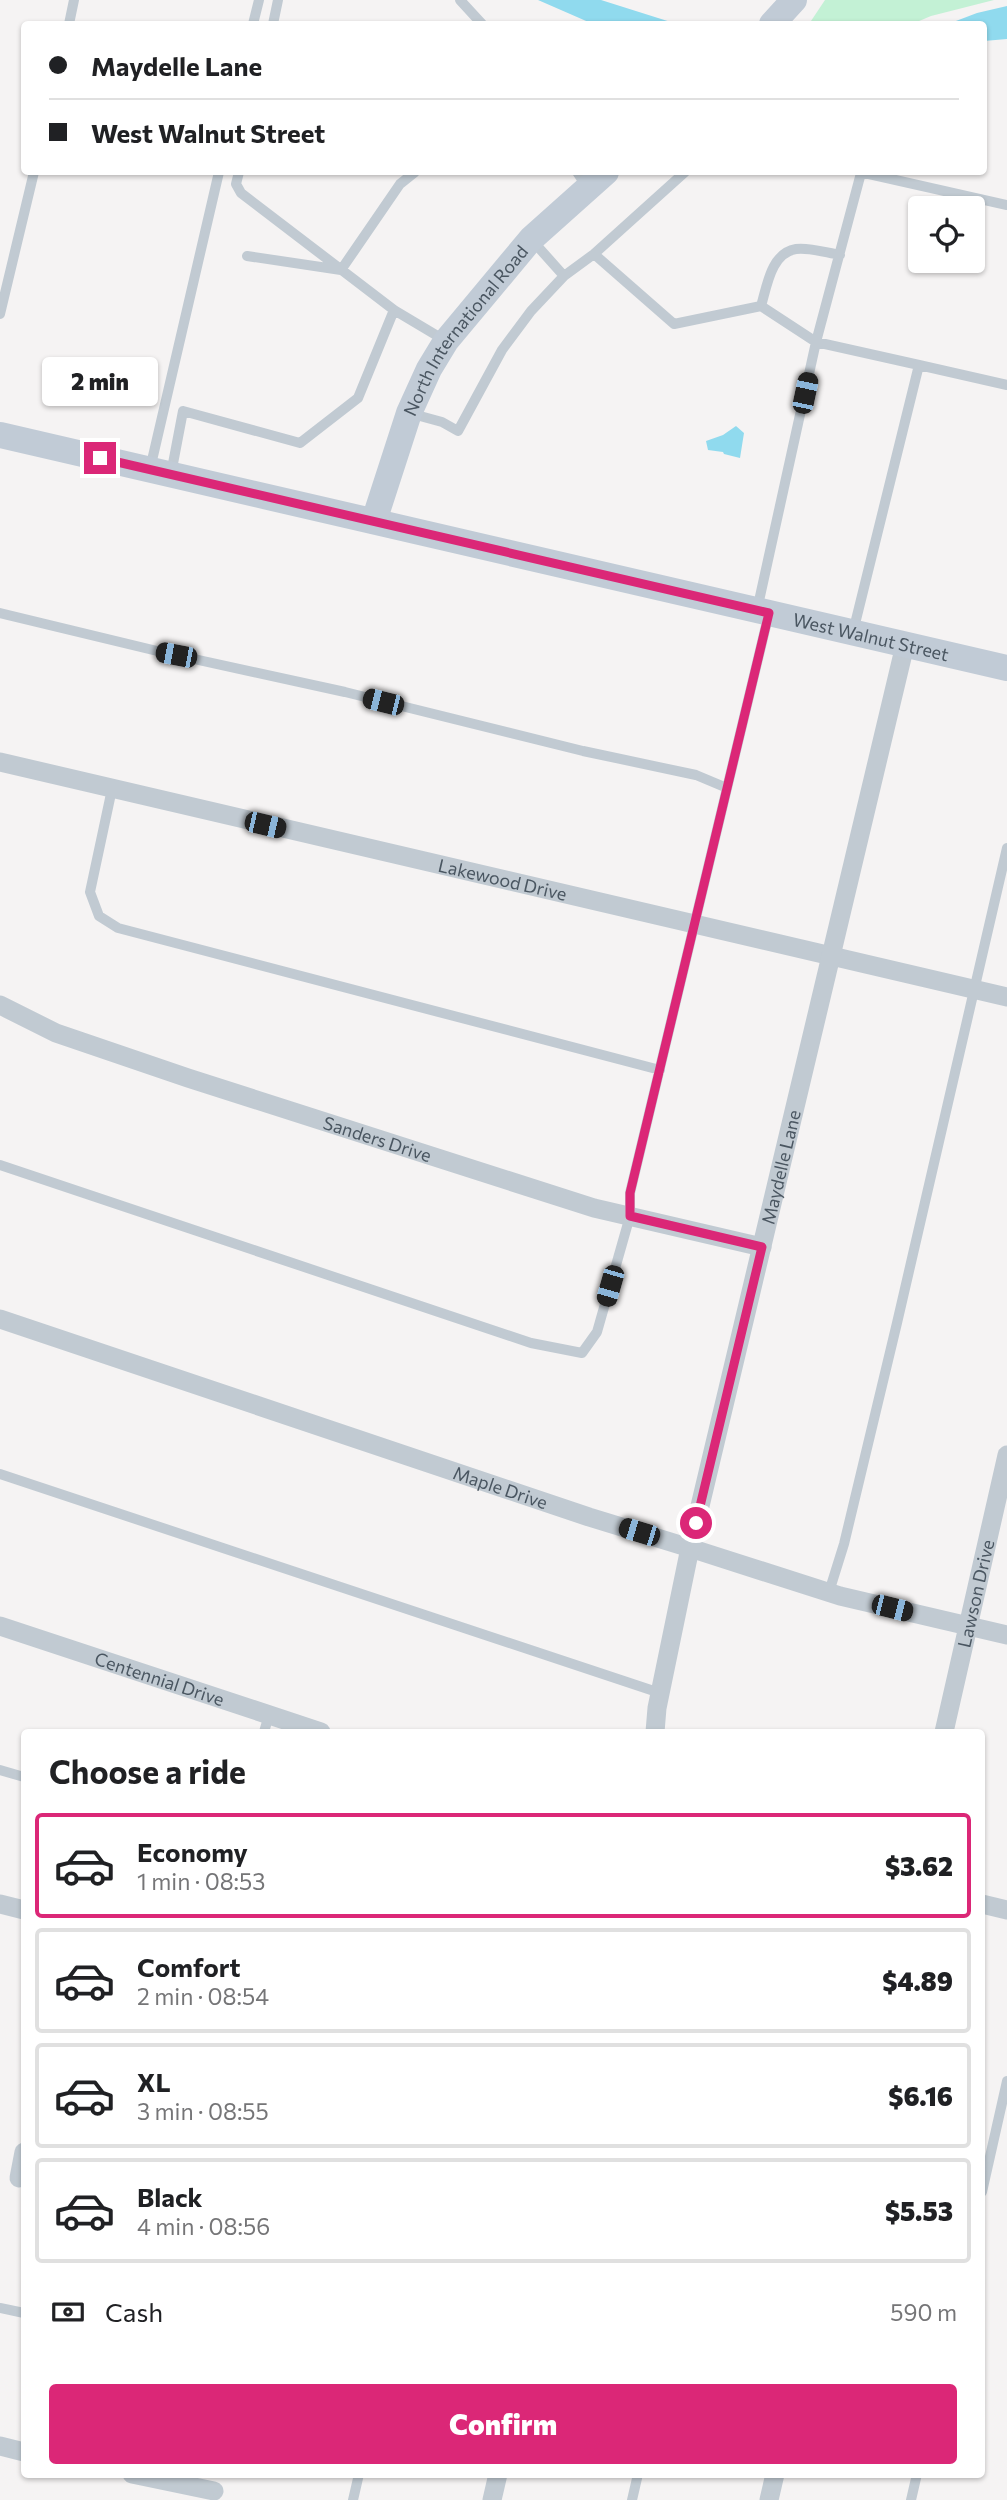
<!DOCTYPE html>
<meta charset="utf-8">
<style>
body{margin:0;font-family:Commissioner,sans-serif;background:#f2f2f2;color:#202124;height:100vh;display:flex;flex-direction:column;font-size:26px;white-space:nowrap}
*{box-sizing:border-box;margin:0}
p{font-size:23px;color:#757577}
.icon{flex:none;width:38px;height:38px;fill:none;stroke:currentColor;stroke-width:2;stroke-linecap:round;stroke-linejoin:round}
.map{position:relative;flex:1;overflow:hidden}
.details{position:absolute;left:21px;top:1729px;width:964px;height:749px;display:flex;flex-direction:column;background:#fff;border-radius:7px;box-shadow:0 2px 5px #0004}
.details>*{flex:none}
.hud{position:absolute;left:21px;top:21px;width:966px;height:154px;border-radius:7px;box-shadow:0 2px 5px #0004;display:grid;align-content:center;height:154px;padding:0 28px;background:#fff}
.fabs{position:absolute;left:908px;top:196px;display:grid;gap:14px}
.fabs a{display:grid;place-items:center;width:77px;height:77px;border-radius:7px;background:#fff;box-shadow:0 2px 5px #0004;font-size:35px}
.end{position:absolute;width:32px;height:32px;margin:-16px;border:9px solid #db2777;background:#fff;box-shadow:0 0 0 4px #fff}
.from{border-radius:50%}
.bubble{position:absolute;height:49px;border-radius:7px;background:#fff;box-shadow:0 2px 5px #0004;font-size:23px;font-weight:800;line-height:49px;text-align:center}
.car{position:absolute;width:21px;height:42px;margin:-21px -10px;border-radius:9px;box-shadow:0 0 5px 2px #0007;background:linear-gradient(#222 24%,#8ab4d8 0 40%,#222 0 76%,#8ab4d8 0 86%,#222 0)}
.hud b{display:flex;align-items:center;gap:24px;height:66px;font-size:26px}
.hud b+b{border-top:2px solid #e0e0e0}
.hud i{width:18px;height:18px;background:#202124}
ul{padding:0;list-style:none}
li{display:flex;align-items:center;gap:21px;height:105px;margin:0 14px 10px;padding:0 14px;border:4px solid #e0e0e0;border-radius:7px}
li div{flex:1}
li b{display:block;font-size:26px}
li em{font-style:normal;font-weight:800}
li.active{border-color:#db2777}
li>.icon{width:63px;height:63px;stroke-width:1.5}
h2{padding:0 28px;font-size:32px;line-height:84px}
.pay{display:flex;align-items:center;gap:18px;height:77px;padding:0 28px;font-size:26px}
.pay p{margin-inline-start:auto}
.action{display:flex;gap:14px;margin-top:auto;padding:14px 28px}
.action a{flex:1;height:80px;border-radius:7px;background:#db2777;color:#fff;font-size:28px;font-weight:800;line-height:80px;text-align:center}
.map>svg:first-child{display:block}
.green{fill:#c3f1d5}
.water{fill:#90daee}
.lines{fill:none;stroke-linecap:round;stroke-linejoin:round}
.lane{stroke:#c1cad2;stroke-width:10}
.street{stroke:#c1cad2;stroke-width:19}
.secondary{stroke:#c1cbd6;stroke-width:26}
.route{stroke:#db2777;stroke-width:9}
.labels{text-anchor:middle;dominant-baseline:central;stroke-width:5;stroke-linejoin:round;paint-order:stroke}
.street-label{font-size:18px;fill:#4a5661;stroke:#fff}
</style>
<div class="map">
<svg width="1007" height="2500" viewBox="0 0 1007 2500">
<rect width="100%" height="100%" fill="#f5f3f3"/>
<!-- green -->
<path class="green" d="M825 0H994L931 16 912 24H809Z"/>
<!-- water -->
<path class="water" d="M538 0H601L677 24H593Z
M1007 6V39L984 41V24H948L977 13Z
M736 426 744 433 740 458 724 454 723 452 708 450 706 441 723 435Z"/>
<g class="lines">
<!-- lane -->
<path class="lane" d="M460 0 482 24
M69 24 74 0
M253 24 259 0
M273 24 278 0
M239 172 236 184 241 193 394 310 446 341
M577 172 587 187
M860 172 1007 205
M531 239 564 276
M594 254 674 324 761 306 816 342 861 173
M247 256 341 270 400 184 415 172
M761 306C767 286 771 253 796 249 809 247 827 253 840 255
M0 314 34 172
M409 413 442 422 458 431 502 350 531 311 564 276 594 254 685 172
M150 469 219 172
M171 474 183 411 300 443 358 398 394 310
M757 610 816 342 919 365
M0 613 153 650 345 692 583 751 696 775 727 788
M853 632 919 365 1007 385
M112 789 90 892 99 916 118 928 660 1070
M0 1165 531 1343 582 1353 597 1332 630 1216V1193L769 613
M0 1474 660 1693
M829 1592 844 1544 897 1323 1007 848
M264 1732 269 1715
M0 1770 24 1777
M982 2192 1007 2081
M0 2308 24 2313
M353 2500 359 2474
M632 2500 638 2474
M911 2500 917 2474"/>
<!-- street -->
<g class="street">
<path id="s1" d="M0 762 1007 997"/>
<path id="s2" d="M0 1005 56 1033 188 1078 594 1208 762 1247"/>
<path id="s3" d="M0 1319 589 1517 690 1548 840 1596 1007 1635"/>
<path id="s4" d="M0 1626 321 1732"/>
<path id="s5" d="M655 1732 657 1708 690 1548 905 645"/>
<path id="s6" d="M944 1732 1007 1455"/>
<path d="M0 1904 24 1910"/>
<path d="M982 1904 1007 1910"/>
<path d="M19 2178 24 2152"/>
<path d="M0 2446 24 2452"/>
<path d="M132 2474 214 2491"/>
<path d="M492 2500 498 2474"/>
<path d="M769 2500 775 2474"/>
</g>
<!-- secondary -->
<g class="secondary">
<path d="M772 24 794 0"/>
<path id="s7" d="M0 435 1007 668"/>
<path id="s8" d="M374 521 409 413 429 369 446 341 531 239 606 172"/>
</g>
</g>
<g class="lines">
<!-- route -->
<path class="route" d="M100 458 769 613 630 1193V1216L762 1247 696 1523"/>
</g>
<g class="labels">
<!-- street labels -->
<g class="street-label">
<text stroke="none"><textPath href="#s8" startOffset="214">North International Road</textPath></text>
<text stroke="none"><textPath href="#s7" startOffset="894">West Walnut Street</textPath></text>
<text stroke="none"><textPath href="#s1" startOffset="516">Lakewood Drive</textPath></text>
<text stroke="none"><textPath href="#s2" startOffset="401">Sanders Drive</textPath></text>
<text stroke="none"><textPath href="#s5" startOffset="579">Maydelle Lane</textPath></text>
<text stroke="none"><textPath href="#s3" startOffset="528">Maple Drive</textPath></text>
<text stroke="none"><textPath href="#s6" startOffset="142">Lawson Drive</textPath></text>
<text stroke="none"><textPath href="#s4" startOffset="168">Centennial Drive</textPath></text>
</g>
</g>
</svg>
<div class="fabs">
<a><svg class="icon" aria-label="locate" viewBox="0 0 24 24"><circle cx="12" cy="12" r="6"/><path d="M12 2v4M12 18v4M2 12h4M18 12h4"/></svg></a>
</div>
<i class="end from" style="left:696px;top:1523px"></i>
<i class="end" style="left:100px;top:458px"></i>
<div class="bubble" style="left:42px;top:357px;width:116px">2 min</div>
<i class="car" style="left:805px;top:393px;rotate:12deg"></i>
<i class="car" style="left:176px;top:655px;rotate:281deg"></i>
<i class="car" style="left:383px;top:702px;rotate:284deg"></i>
<i class="car" style="left:265px;top:825px;rotate:103deg"></i>
<i class="car" style="left:610px;top:1286px;rotate:196deg"></i>
<i class="car" style="left:639px;top:1532px;rotate:287deg"></i>
<i class="car" style="left:892px;top:1608px;rotate:104deg"></i>
<div class="hud">
<b><i class="from"></i>Maydelle Lane</b>
<b><i></i>West Walnut Street</b>
</div>
<section class="details">
<h2>Choose a ride</h2>
<ul>
<li class="active"><svg class="icon" aria-label="car" viewBox="0 0 24 24"><path d="M5 17H2v-5l4-1 3-4h7l3 4 3 1v5h-3M9 17h6M6 11h13"/><circle cx="7" cy="17" r="2"/><circle cx="17" cy="17" r="2"/></svg><div><b>Economy</b><p>1 min · 08:53</p></div><em>$3.62</em></li>
<li><svg class="icon" aria-label="car" viewBox="0 0 24 24"><path d="M5 17H2v-5l4-1 3-4h7l3 4 3 1v5h-3M9 17h6M6 11h13"/><circle cx="7" cy="17" r="2"/><circle cx="17" cy="17" r="2"/></svg><div><b>Comfort</b><p>2 min · 08:54</p></div><em>$4.89</em></li>
<li><svg class="icon" aria-label="car" viewBox="0 0 24 24"><path d="M5 17H2v-5l4-1 3-4h7l3 4 3 1v5h-3M9 17h6M6 11h13"/><circle cx="7" cy="17" r="2"/><circle cx="17" cy="17" r="2"/></svg><div><b>XL</b><p>3 min · 08:55</p></div><em>$6.16</em></li>
<li><svg class="icon" aria-label="car" viewBox="0 0 24 24"><path d="M5 17H2v-5l4-1 3-4h7l3 4 3 1v5h-3M9 17h6M6 11h13"/><circle cx="7" cy="17" r="2"/><circle cx="17" cy="17" r="2"/></svg><div><b>Black</b><p>4 min · 08:56</p></div><em>$5.53</em></li>
</ul>
<div class="pay"><svg class="icon" aria-label="cash" viewBox="0 0 24 24"><path d="M3 7h18v10H3z"/><circle cx="12" cy="12" r="2"/></svg>Cash<p>590 m</p></div>
<div class="action"><a>Confirm</a></div>
</section>
</div>
